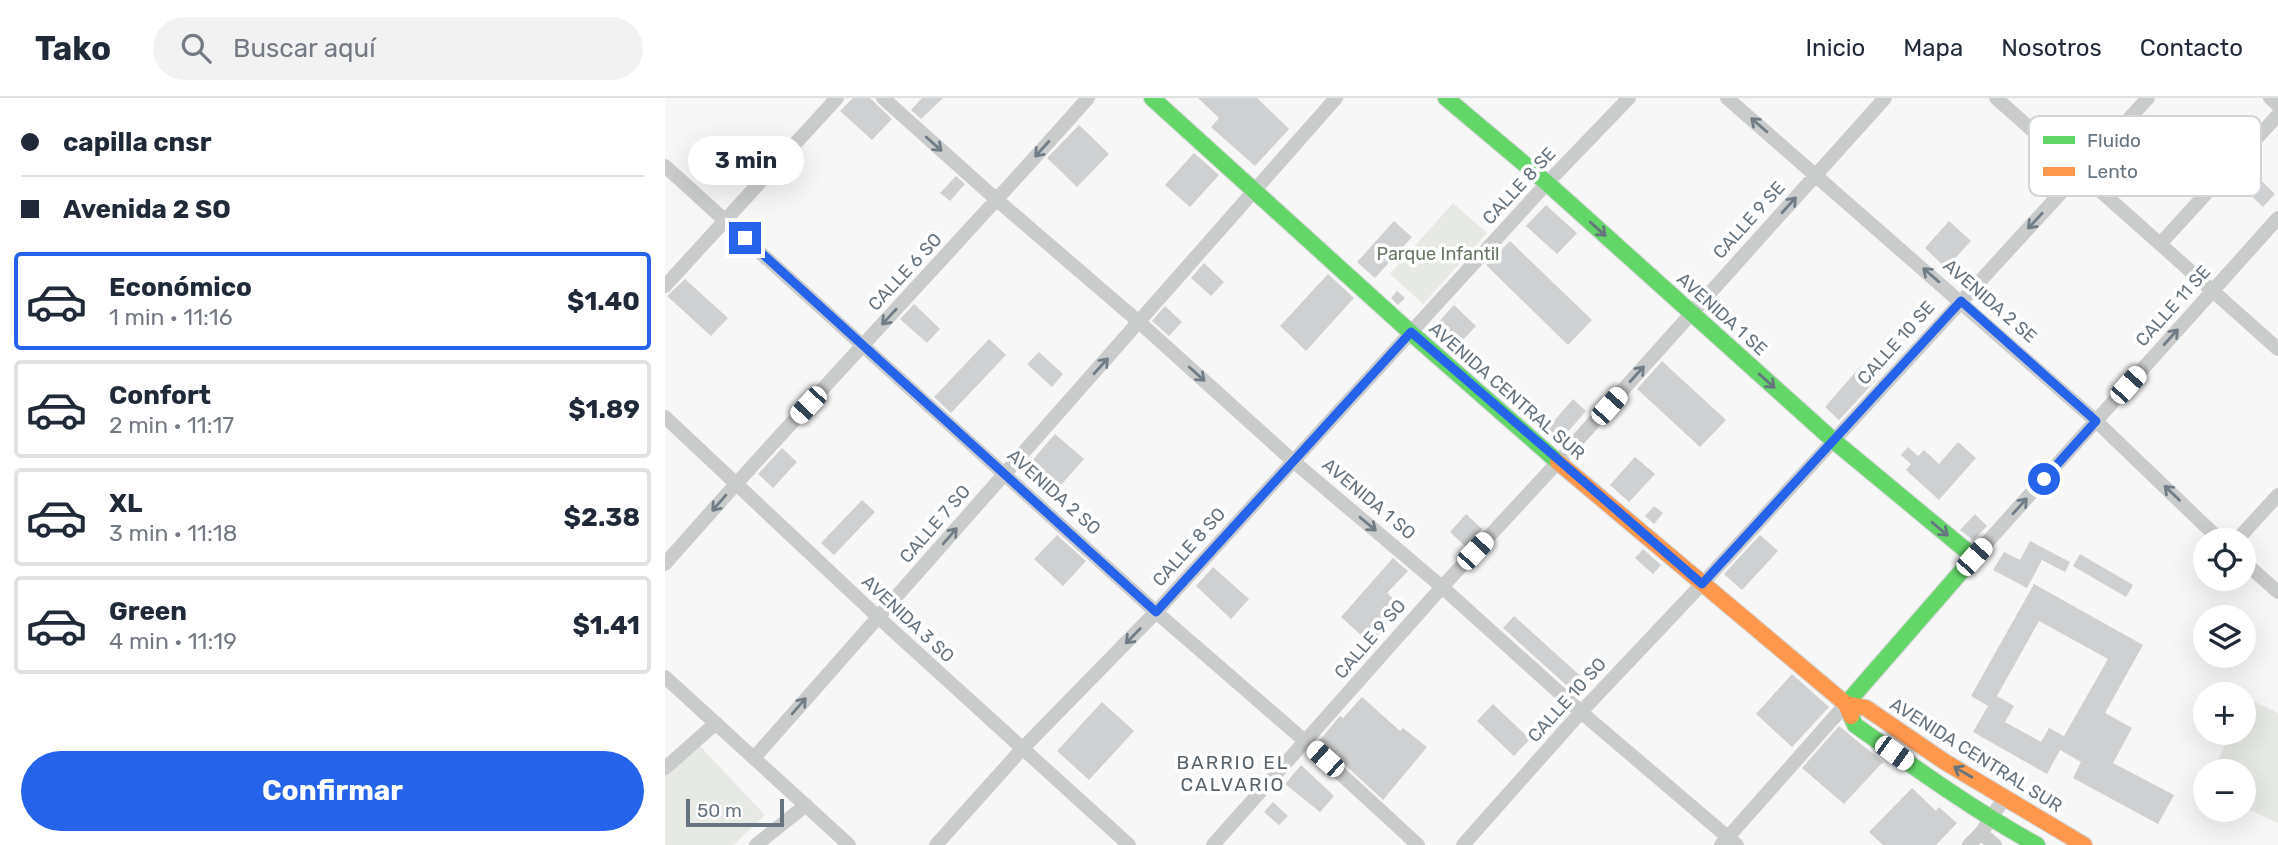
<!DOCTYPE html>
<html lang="es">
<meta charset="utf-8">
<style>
body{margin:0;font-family:Rubik,sans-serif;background:#f2f2f3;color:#1f2937;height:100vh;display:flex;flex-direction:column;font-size:26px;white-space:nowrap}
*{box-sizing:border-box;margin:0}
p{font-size:23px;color:#747a83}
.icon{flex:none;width:38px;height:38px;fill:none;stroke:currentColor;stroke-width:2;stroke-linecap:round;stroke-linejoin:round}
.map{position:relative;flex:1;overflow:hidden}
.side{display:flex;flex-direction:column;background:#fff;width:665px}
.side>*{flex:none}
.top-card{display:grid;align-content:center;height:154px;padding:0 21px;background:#fff}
.controls{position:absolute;left:1528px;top:430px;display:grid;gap:14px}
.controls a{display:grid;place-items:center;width:63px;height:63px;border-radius:50%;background:#fff;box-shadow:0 7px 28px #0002;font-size:35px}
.scale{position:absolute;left:21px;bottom:18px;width:98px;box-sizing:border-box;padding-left:7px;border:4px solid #66747f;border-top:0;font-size:19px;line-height:24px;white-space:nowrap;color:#66747f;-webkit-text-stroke:5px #fff;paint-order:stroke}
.end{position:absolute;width:32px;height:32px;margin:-16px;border:9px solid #2563eb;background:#fff;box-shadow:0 0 0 4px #fff}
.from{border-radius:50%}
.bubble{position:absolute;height:49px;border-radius:24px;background:#fff;box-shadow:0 7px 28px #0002;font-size:23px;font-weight:700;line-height:49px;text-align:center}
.car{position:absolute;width:21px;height:42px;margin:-21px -10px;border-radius:9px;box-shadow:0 0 5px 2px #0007;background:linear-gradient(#fff 24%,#345 0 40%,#fff 0 76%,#345 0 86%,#fff 0)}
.top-card b{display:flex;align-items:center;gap:24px;height:66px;font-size:26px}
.top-card b+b{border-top:2px solid #e0e1e3}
.top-card i{width:18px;height:18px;background:#1f2937}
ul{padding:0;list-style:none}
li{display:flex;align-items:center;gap:21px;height:98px;margin:0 14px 10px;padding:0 7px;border:4px solid #e0e1e3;border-radius:7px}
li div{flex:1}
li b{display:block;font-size:26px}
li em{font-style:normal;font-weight:700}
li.current{border-color:#2563eb}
li>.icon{width:63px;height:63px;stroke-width:1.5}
.action{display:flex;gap:14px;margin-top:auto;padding:14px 21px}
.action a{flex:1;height:80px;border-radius:42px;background:#2563eb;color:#fff;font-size:28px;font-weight:700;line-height:80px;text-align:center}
header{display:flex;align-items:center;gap:42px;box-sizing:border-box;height:98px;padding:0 35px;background:#fff;border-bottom:2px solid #e0e1e3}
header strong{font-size:33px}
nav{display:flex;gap:38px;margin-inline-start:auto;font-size:24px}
.search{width:490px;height:63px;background:#f2f2f3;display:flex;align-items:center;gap:18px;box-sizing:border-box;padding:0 24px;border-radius:38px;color:#747a83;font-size:26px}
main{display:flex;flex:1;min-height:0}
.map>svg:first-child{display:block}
.green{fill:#e6e9e4}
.building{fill:#cfd0d1;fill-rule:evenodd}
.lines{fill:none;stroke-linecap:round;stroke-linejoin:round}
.fast-casing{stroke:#d3d4d5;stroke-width:18}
.slow-casing{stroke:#d3d4d5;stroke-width:18}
.street{stroke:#cacccc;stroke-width:14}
.fast{stroke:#63d668;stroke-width:16}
.slow{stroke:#ff974d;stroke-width:16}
.oneway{stroke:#707d87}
.oneway2{stroke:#66747f}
.route{stroke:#2563eb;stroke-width:9}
.labels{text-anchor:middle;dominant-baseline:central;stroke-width:7;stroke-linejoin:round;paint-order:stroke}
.street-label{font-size:18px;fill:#66747f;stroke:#fff}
.park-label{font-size:18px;fill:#687764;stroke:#fff}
.neighbourhood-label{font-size:19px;letter-spacing:2px;fill:#57626a;stroke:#fff}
.key{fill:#fff;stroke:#d1d5d9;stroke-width:2}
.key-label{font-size:19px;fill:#66747f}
</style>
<header>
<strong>Tako</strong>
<div class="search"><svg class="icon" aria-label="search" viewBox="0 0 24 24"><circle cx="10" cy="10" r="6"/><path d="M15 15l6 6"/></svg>Buscar aquí</div>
<nav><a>Inicio</a><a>Mapa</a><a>Nosotros</a><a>Contacto</a></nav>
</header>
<main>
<section class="side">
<div class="top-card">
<b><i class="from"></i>capilla cnsr</b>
<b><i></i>Avenida 2 SO</b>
</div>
<ul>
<li class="current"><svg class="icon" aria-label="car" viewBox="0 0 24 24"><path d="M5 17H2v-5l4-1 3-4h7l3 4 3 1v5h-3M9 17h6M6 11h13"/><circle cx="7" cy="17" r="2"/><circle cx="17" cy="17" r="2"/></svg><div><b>Económico</b><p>1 min · 11:16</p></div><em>$1.40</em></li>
<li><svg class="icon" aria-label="car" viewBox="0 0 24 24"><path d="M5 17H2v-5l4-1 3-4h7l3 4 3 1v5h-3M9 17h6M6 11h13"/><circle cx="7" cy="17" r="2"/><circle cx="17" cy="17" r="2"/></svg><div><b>Confort</b><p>2 min · 11:17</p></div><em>$1.89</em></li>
<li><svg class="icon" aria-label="car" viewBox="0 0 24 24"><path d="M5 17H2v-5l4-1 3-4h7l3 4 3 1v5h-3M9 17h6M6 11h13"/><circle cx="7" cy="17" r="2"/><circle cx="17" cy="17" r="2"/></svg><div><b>XL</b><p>3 min · 11:18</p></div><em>$2.38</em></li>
<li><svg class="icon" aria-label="car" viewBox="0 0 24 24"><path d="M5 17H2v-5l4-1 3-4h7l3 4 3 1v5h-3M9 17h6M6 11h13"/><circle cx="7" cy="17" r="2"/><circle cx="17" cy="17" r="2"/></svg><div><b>Green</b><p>4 min · 11:19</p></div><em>$1.41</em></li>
</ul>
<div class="action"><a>Confirmar</a></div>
</section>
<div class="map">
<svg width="1613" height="747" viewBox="0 0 1613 747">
<rect width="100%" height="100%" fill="#f7f7f7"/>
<!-- green -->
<path class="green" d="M788 105 822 135 758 206 725 176Z
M1582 600 1613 615V725L1579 709 1578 674H1547L1566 635H1578L1579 608Z
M33 646 100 717 68 747H0V678Z"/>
<!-- building -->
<path class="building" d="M188 0H205L227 21 207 42 175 13Z
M257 0H278L256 21 246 12Z
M533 0H592L624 31 590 68 546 29 554 20Z
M414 27 444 56 412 89 382 60Z
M529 55 554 77 525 109 500 87Z
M1580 67 1610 96 1598 109 1568 80Z
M291 78 300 86 285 103 275 95Z
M881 107 912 135 892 156 861 128Z
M729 123 747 139 710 180 692 164Z
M1284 123 1306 143 1281 170 1260 150Z
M845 143 927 222 903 247 821 167Z
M539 165 559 184 546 198 526 180Z
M663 176 689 200 641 253 615 228Z
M20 181 63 220 46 238 2 198Z
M732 193 740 200 733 207 726 200Z
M249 206 275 231 262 245 235 221Z
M789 207 811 228 790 250 768 230Z
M500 208 517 224 504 238 487 223Z
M324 241 341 257 286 315 269 299Z
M374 254 398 276 387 289 362 266Z
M997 263 1061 322 1035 349 972 291Z
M1195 269 1211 282 1174 322 1160 309Z
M908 301 921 313 895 343 882 331Z
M390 336 419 361 387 397 358 373Z
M1293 344 1311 360 1274 402 1241 372 1246 366 1236 357 1243 349 1253 358 1259 352 1274 366Z
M117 350 132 364 108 390 93 376Z
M970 359 990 376 964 404 945 387Z
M197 402 210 414 169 457 156 445Z
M989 408 998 415 989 426 980 418Z
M801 416 817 431 801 449 785 434Z
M1310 416 1322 428 1308 442 1295 432Z
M392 437 421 463 398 488 369 461Z
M1095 437 1113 453 1077 492 1059 476Z
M1365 443 1405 464 1400 474 1377 462 1362 490 1328 472 1339 454 1355 462Z
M978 451 996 467 988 476 970 460Z
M1415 456 1468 487 1461 499 1408 468Z
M728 460 743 473 722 495 737 509 706 546 676 519Z
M548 469 584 501 566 521 531 488Z
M1369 486 1478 547 1440 615 1467 630 1448 665 1509 697 1493 726 1408 680 1416 664 1395 652 1382 676 1308 634 1323 608 1306 598ZM1374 523 1443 561 1399 638 1384 630 1376 644 1340 624 1349 608 1332 598Z
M849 518 920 582 909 594 838 530Z
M1127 576 1164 609 1127 649 1091 616Z
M697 599 735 633 738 630 762 649 718 702 654 643 675 618 678 620Z
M437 604 469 633 424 682 392 653Z
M828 606 865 641 849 658 812 623Z
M1174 628 1218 664 1179 706 1137 670Z
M636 667 669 698 655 714 620 686Z
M1247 690 1271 713 1274 709 1292 725 1271 747H1218L1204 734Z
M608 704 623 718 614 727 599 714Z"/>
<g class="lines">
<!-- fast casing -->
<g class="fast-casing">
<path id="fast" d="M487 0 745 234 893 364
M781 0 882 85 1169 343 1309 459 1181 606
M1186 618 1190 627C1249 669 1308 712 1372 747"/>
</g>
<!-- slow casing -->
<g class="slow-casing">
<path id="slow" d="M893 364 1181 606 1186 618
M1181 606 1201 610 1280 664 1419 747"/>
</g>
<!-- street -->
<path class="street" d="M218 0 332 102 474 224 628 363 777 489 916 614 1072 747
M1062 0 1431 323 1556 443
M1331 0 1613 251
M1605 0 1613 7
M0 68 491 514 641 644 753 747
M1495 146 1613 17
M0 188 172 0
M0 319 213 519 464 747
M1571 443 1613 397
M1309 459 1613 120
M1578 463 1613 494
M0 466C138 308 284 157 423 0
M0 579 184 747
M89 660 671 0
M0 670 51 625
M1316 735 1330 747
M91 747 141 707
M271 747 357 651 491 514 882 85 964 0
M548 747 777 489 893 364 1220 0
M798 747 916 614 1037 486 1483 0
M1056 747 1181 606
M1304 747 1316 735 1340 699"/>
<!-- fast -->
<use href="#fast" class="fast"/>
<!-- slow -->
<use href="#slow" class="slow"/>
</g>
<!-- one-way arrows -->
<defs><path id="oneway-shaft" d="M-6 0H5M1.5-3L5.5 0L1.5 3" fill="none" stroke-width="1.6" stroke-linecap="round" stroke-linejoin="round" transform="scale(1.75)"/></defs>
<g class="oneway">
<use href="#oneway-shaft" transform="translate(1094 27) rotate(-139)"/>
<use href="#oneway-shaft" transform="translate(269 46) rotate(42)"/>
<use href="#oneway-shaft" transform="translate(377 51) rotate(132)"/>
<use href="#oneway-shaft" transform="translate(1124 107) rotate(-48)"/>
<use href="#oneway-shaft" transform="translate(1370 123) rotate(133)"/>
<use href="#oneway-shaft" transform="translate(1266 177) rotate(-139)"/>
<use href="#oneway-shaft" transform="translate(224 219) rotate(133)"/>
<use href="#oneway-shaft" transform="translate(1506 239) rotate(-48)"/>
<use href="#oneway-shaft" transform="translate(436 268) rotate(-48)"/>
<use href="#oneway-shaft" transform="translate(532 276) rotate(42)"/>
<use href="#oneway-shaft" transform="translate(972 276) rotate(-48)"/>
<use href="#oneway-shaft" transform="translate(1507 395) rotate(-136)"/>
<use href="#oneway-shaft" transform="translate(54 405) rotate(131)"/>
<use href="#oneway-shaft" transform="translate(1355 408) rotate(-48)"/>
<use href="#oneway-shaft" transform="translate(703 426) rotate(40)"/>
<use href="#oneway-shaft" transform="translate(285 438) rotate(-49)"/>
<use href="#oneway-shaft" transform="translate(468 538) rotate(134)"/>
<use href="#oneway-shaft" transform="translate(134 608) rotate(-49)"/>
</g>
<g class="oneway2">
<use href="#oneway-shaft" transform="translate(933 131) rotate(42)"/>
<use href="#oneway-shaft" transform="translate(1102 283) rotate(42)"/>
<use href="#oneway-shaft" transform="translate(1275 431) rotate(40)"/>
<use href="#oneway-shaft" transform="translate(1298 674) rotate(-150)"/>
</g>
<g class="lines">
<!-- route -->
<path class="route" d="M80 140 491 514 746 234 1037 486 1296 203 1431 323 1379 381"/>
</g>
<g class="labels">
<!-- street labels -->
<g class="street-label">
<text transform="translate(854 88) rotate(-47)">CALLE 8 SE</text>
<text transform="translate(1084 122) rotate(-48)">CALLE 9 SE</text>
<text transform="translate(240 174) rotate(-47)">CALLE 6 SO</text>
<text transform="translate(1325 203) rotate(41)">AVENIDA 2 SE</text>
<text transform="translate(1508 208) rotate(-48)">CALLE 11 SE</text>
<text transform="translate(1057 216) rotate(42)">AVENIDA 1 SE</text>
<text transform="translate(1231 245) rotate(-48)">CALLE 10 SE</text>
<text transform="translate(842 293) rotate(41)">AVENIDA CENTRAL SUR</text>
<text transform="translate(389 394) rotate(42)">AVENIDA 2 SO</text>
<text transform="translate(704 401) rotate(40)">AVENIDA 1 SO</text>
<text transform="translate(270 426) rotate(-49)">CALLE 7 SO</text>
<text transform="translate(524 449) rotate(-48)">CALLE 8 SO</text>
<text transform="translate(243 521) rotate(43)">AVENIDA 3 SO</text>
<text transform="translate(705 541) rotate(-49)">CALLE 9 SO</text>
<text transform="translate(902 602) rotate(-48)">CALLE 10 SO</text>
<text transform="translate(1311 657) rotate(32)">AVENIDA CENTRAL SUR</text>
</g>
<!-- park labels -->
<g class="park-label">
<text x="773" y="156">Parque Infantil</text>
</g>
<!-- neighbourhood labels -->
<g class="neighbourhood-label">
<text x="568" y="664">BARRIO EL<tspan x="568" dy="22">CALVARIO</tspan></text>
</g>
</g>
<!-- legend -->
<rect x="1364" y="18" width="232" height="80" rx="10" class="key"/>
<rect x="1378" y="38" width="32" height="8" fill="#63d668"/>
<rect x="1378" y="69" width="32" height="9" fill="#ff974d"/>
<g class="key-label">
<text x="1422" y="49">Fluido</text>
<text x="1422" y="80">Lento</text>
</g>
</svg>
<div class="controls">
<a><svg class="icon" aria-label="locate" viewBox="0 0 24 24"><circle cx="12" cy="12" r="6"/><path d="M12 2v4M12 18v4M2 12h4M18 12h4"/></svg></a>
<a><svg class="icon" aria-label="layers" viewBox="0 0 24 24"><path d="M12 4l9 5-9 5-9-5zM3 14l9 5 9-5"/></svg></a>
<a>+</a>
<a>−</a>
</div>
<div class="scale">50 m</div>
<i class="end from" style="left:1379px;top:381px"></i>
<i class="end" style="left:80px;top:140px"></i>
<div class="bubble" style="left:23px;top:38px;width:116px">3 min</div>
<i class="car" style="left:1463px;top:287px;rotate:42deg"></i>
<i class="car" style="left:143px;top:307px;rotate:223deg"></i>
<i class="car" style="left:944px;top:308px;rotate:42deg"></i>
<i class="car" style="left:810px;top:453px;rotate:43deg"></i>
<i class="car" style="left:1309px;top:459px;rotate:42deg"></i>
<i class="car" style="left:1229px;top:655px;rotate:126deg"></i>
<i class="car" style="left:660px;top:661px;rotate:312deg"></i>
</div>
</main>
